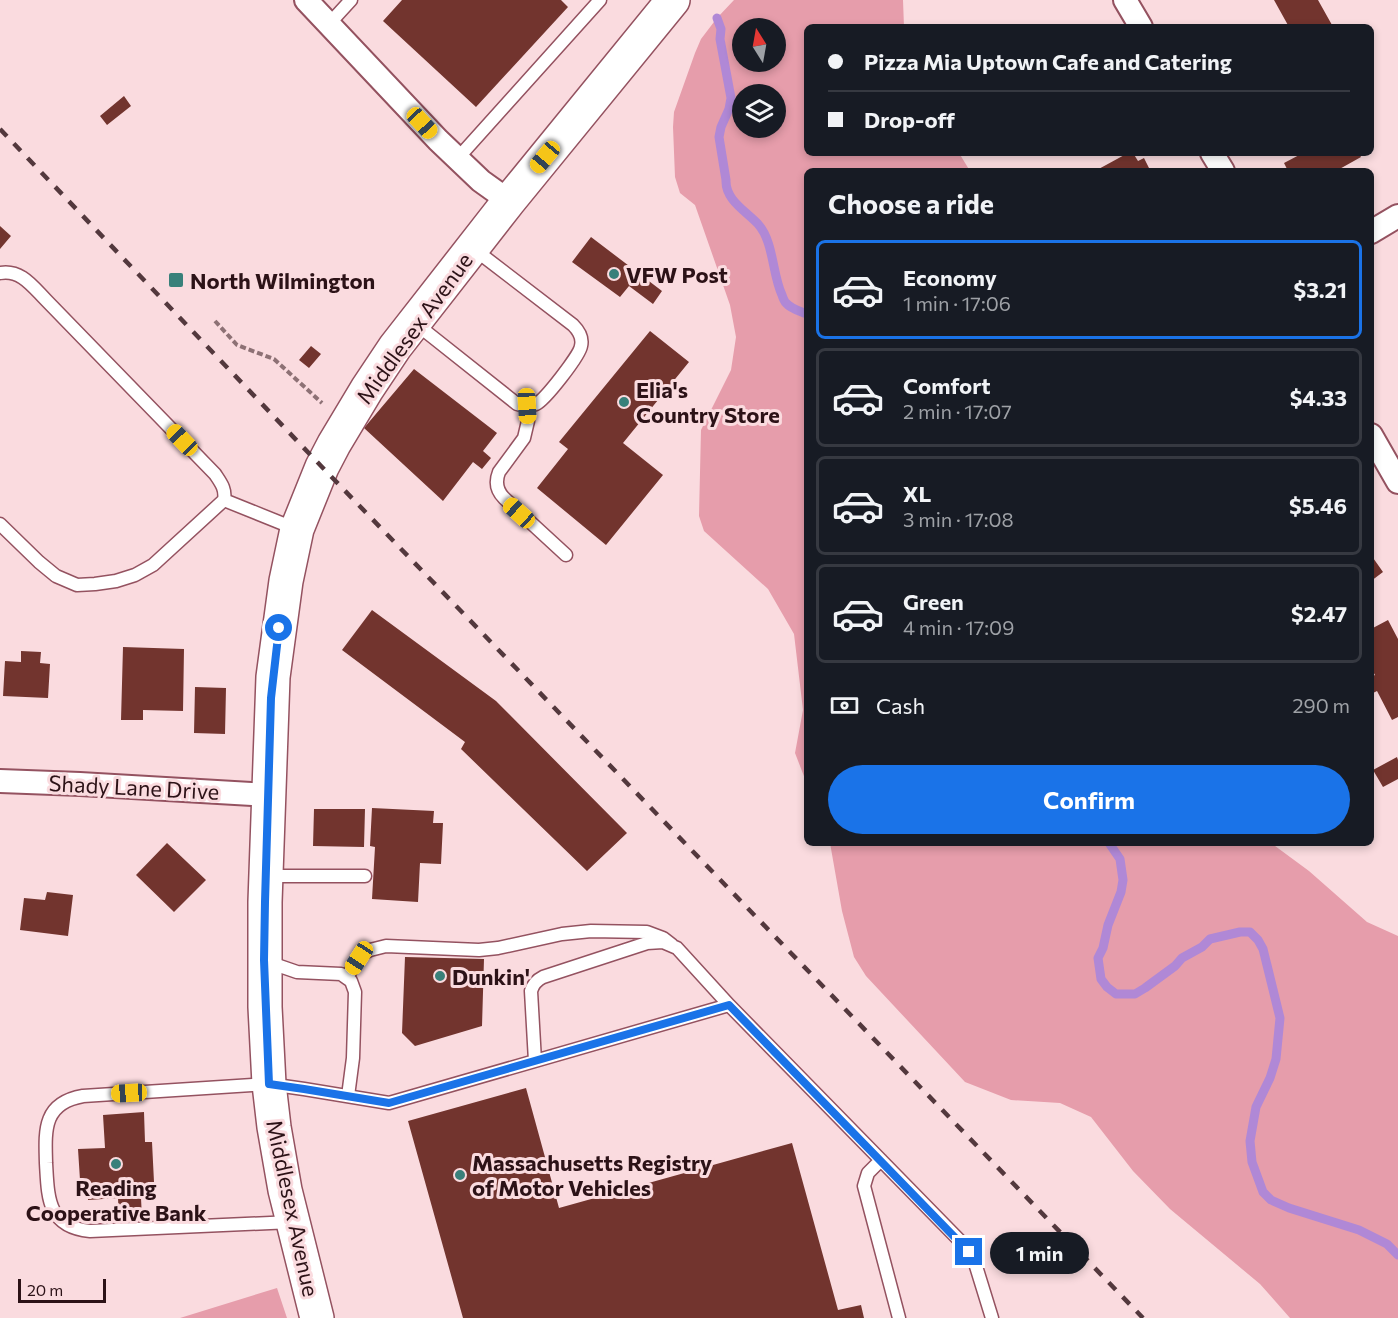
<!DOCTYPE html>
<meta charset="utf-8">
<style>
body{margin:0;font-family:Commissioner,sans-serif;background:#242831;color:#f1f3f6;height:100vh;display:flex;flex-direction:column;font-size:22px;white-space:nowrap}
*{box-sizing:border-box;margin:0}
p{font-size:20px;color:#9ea1a6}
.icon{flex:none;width:33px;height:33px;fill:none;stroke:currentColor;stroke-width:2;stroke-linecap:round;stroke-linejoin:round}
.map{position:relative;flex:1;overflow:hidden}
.side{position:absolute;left:804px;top:168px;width:570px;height:678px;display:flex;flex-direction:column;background:#171b24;border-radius:9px;box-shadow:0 3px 9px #0003}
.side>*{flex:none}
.top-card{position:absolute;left:804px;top:24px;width:570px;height:132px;border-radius:9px;box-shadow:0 3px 9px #0003;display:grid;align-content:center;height:132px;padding:0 24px;background:#171b24}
.needle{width:39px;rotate:349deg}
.fabs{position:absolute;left:732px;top:18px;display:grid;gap:12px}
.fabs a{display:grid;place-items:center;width:54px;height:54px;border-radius:50%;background:#171b24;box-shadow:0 3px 9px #0003;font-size:30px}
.scale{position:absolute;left:18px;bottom:15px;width:88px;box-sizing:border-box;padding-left:6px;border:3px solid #2c1217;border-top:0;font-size:16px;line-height:21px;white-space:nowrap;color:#2c1217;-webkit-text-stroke:4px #fadbdf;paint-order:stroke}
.end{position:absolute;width:27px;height:27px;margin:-14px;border:8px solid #1a73e8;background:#fff;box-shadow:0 0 0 3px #fff}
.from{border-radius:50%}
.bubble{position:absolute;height:42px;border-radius:21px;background:#171b24;box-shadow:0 3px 9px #0003;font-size:20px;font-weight:700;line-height:42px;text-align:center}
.car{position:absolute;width:18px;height:36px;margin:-18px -9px;border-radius:8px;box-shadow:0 0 4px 2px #0007;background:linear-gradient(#f5c518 24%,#345 0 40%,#f5c518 0 76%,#345 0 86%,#f5c518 0)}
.top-card b{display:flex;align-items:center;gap:21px;height:57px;font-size:22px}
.top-card b+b{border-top:2px solid #363941}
.top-card i{width:15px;height:15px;background:#f1f3f6}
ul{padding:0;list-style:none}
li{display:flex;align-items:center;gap:18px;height:99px;margin:0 12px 9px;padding:0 12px;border:3px solid #363941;border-radius:9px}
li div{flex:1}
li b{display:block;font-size:22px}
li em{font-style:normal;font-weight:700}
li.current{border-color:#1a73e8}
li>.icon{width:54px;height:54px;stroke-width:1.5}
h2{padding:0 24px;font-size:27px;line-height:72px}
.pay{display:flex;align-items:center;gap:15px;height:66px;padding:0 24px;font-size:22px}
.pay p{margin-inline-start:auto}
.action{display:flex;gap:12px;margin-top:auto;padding:12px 24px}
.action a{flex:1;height:69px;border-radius:36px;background:#1a73e8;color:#fff;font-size:24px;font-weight:700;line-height:69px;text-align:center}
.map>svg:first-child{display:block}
.green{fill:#e69dab;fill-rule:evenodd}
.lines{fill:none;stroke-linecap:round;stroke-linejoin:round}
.stream{stroke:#b088d6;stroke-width:9}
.building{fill:#72342e}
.lane-casing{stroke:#945260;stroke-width:15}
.street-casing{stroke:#945260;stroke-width:26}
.secondary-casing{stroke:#945260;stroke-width:36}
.path{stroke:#8d7175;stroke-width:4;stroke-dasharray:6 3;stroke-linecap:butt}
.lane{stroke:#fff;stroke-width:12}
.street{stroke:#fff;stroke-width:22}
.secondary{stroke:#fff;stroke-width:33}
.rail{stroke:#53383d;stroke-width:4.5;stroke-dasharray:10 10;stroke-linecap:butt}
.route{stroke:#1a73e8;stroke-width:8}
.poi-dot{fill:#39807a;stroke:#fadbdf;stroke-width:2}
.labels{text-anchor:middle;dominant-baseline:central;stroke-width:6;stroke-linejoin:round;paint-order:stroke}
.poi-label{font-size:22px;font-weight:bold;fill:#2c1217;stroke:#fadbdf;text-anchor:start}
.street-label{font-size:22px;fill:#2c1217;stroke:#fadbdf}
</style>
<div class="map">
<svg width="1398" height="1318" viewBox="0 0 1398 1318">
<rect width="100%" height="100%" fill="#fadbdf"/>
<!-- green -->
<path class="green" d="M734 0H903L904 27H807V153H959L970 171H807V784L795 753 803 710 794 634 768 589 704 531 699 516 701 430 731 370 736 337 730 305 695 205 680 193 675 177 673 127 674 112 695 53 701 39 717 18ZM742 28H776V62H742ZM742 94H776V128H742Z
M830 843H1271L1309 871 1367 922 1398 936V1318H1290L1260 1284 1170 1209 1133 1171 1091 1117 1060 1103 1011 1100 965 1082 866 976 854 957 842 911Z
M277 1288 287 1318H180Z"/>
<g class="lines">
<!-- stream -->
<path class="stream" d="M717 18 721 29 720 39 731 98 729 109 721 127 719 137 726 180C725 200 746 211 758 224 774 242 772 274 782 295 783 298 784 301 786 303 791 309 800 311 807 314
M1109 843 1120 859 1123 880 1121 892 1108 925 1103 948 1098 958 1101 979 1107 987 1116 994H1135L1145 988 1175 966 1182 958 1202 947 1210 939 1240 932H1250L1258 940 1263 949 1280 1018 1276 1059 1270 1078 1256 1107 1250 1141 1252 1162 1263 1192 1271 1200 1289 1208 1359 1230 1387 1244 1398 1255"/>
</g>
<!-- building -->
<path class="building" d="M402 0H561L568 7 476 107 383 21Z
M1274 0H1318L1332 25 1329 27H1289Z
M124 96 131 106 107 125 100 116Z
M1128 153H1133L1138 161 1144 158 1150 170 1148 171H1095Z
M1303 153H1359L1361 157 1336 171H1288L1284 163Z
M0 226 11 236 0 249Z
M591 237 662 291 653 304 629 286 620 297 572 262Z
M650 331 689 362 623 443 663 475 606 545 537 488 568 449 559 442Z
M311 346 321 354 309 368 299 360Z
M414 369 497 433 483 451 491 458 482 469 473 462 443 501 364 428Z
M1371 555 1383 572 1371 581Z
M372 610 496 701 627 833 587 871 461 749 465 742 342 650Z
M1388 620 1398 639V717L1392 720 1377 691 1371 694V677L1375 675 1371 668V629Z
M123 647 184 649 183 711 143 710V720H121Z
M21 651 41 652 40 663 50 664 48 698 3 696 5 661 21 662Z
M195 687 226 688 225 734 194 733Z
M1397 757 1398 760V779L1383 787 1373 770Z
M372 808 434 811 433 823H443L441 864 420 863 418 902 372 899 375 847 370 846Z
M314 809H365L364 847 313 846Z
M167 843 206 880 174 912 136 875Z
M47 892 73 895 68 936 20 930 24 898 45 900Z
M405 957 484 959 482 1026 415 1046 402 1033Z
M526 1088 559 1208 792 1143 838 1310 861 1305 864 1318H463L408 1121Z
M144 1112 145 1142H152L154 1182H148L149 1198H141L142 1218 119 1220 118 1198 88 1200 87 1179 80 1180 78 1149 105 1148 103 1115Z"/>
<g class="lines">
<!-- lane casing -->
<g class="lane-casing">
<path id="lane" d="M329 24 351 0
M458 158 600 0
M0 273C21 269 33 287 46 300L215 474C221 483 226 489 224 500L296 529
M415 323 517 404C523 406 530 407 536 404 545 400 580 355 581 346 583 338 579 331 573 325L474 249
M527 406 528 421 524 438 499 472C495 482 497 491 504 498L566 555
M0 524 39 562 56 576 77 585 95 584 116 581 135 575 153 565 224 500
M267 876H365
M268 962 297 972 341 974 351 981 355 992 353 1058 348 1096
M347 977 359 958 364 953 370 950 386 946 479 950 498 948 562 934 591 931 647 932 663 938 672 945
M535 1061 531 991C533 984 537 980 543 977L647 943 663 942 677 948 729 1005
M881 1160 868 1173 864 1186 899 1318
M292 1222 90 1231C47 1227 48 1197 46 1163 45 1130 43 1103 83 1096L269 1084 304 1089 389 1103 729 1005 966 1247 975 1263 992 1318"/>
</g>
<!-- street casing -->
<g class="street-casing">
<path id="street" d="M306 0 438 140 481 181 509 201
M1125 0 1141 27
M1212 153 1223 171
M1371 232 1398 216
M1371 435 1398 482
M0 781 80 784 268 795"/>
</g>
<!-- secondary casing -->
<g class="secondary-casing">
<path id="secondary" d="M317 1318 285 1190 274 1127 269 1084 265 1007V902L273 677 286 581 297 529 322 467 334 444 367 389 395 347 509 201 673 0"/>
</g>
<!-- path -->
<path class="path" d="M215 321 237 345 274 359 322 403"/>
<!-- lane -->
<use href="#lane" class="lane"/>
<!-- street -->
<use href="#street" class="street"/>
<!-- secondary -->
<use href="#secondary" class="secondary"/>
<!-- rail -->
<path class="rail" d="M0 129 322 467 1143 1318"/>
</g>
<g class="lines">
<!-- route -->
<path class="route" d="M279 628 271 698 265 902 264 960 269 1084 304 1089 389 1103 729 1005 969 1252"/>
</g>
<!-- markers -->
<g class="poi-dot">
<circle cx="614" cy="274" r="6"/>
<rect x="168" y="272" width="16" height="16" rx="3"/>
<circle cx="624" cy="402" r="6"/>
<circle cx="440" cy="976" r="6"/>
<circle cx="116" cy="1164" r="6"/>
<circle cx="460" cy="1175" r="6"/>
</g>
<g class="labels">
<!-- poi labels -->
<g class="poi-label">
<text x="626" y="274">VFW Post</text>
<text x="190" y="280">North Wilmington</text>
<text x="636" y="389">Elia's<tspan x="636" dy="25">Country Store</tspan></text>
<text x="452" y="976">Dunkin'</text>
<text x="472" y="1162">Massachusetts Registry<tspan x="472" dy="25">of Motor Vehicles</tspan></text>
<text x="116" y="1187" text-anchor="middle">Reading<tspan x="116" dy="25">Cooperative Bank</tspan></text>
</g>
<!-- street labels -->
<g class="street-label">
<text transform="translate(414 328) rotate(-54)">Middlesex Avenue</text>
<text transform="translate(134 787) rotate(3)">Shady Lane Drive</text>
<text transform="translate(293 1208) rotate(78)">Middlesex Avenue</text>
</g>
</g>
</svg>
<div class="fabs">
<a><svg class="needle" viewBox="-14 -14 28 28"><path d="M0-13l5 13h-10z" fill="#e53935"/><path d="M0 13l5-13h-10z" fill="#9ea1a6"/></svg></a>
<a><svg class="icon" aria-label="layers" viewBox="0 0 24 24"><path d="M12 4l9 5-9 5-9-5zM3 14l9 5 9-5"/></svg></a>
</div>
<div class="scale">20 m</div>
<i class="end from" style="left:279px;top:628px"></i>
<i class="end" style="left:969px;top:1252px"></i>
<div class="bubble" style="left:990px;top:1232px;width:99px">1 min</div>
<i class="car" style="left:422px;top:123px;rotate:137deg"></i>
<i class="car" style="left:545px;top:157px;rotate:220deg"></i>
<i class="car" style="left:527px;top:406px;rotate:177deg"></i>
<i class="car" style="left:182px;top:440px;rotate:316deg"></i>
<i class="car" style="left:519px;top:513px;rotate:312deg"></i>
<i class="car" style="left:359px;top:958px;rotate:213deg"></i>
<i class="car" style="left:129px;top:1093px;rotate:267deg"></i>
<div class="top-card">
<b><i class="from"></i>Pizza Mia Uptown Cafe and Catering</b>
<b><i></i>Drop-off</b>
</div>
<section class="side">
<h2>Choose a ride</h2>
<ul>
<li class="current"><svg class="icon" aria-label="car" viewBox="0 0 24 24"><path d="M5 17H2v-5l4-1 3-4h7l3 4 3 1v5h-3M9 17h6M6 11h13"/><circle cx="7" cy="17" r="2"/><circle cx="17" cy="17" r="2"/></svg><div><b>Economy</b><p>1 min · 17:06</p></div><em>$3.21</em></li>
<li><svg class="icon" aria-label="car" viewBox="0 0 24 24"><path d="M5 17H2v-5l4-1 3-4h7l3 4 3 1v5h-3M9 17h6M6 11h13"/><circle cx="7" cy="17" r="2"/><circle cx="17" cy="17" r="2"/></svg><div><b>Comfort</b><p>2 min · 17:07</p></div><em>$4.33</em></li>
<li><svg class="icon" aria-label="car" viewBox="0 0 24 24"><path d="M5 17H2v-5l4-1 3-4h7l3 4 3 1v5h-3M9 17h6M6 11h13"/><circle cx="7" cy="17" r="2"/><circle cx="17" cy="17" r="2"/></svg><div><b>XL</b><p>3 min · 17:08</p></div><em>$5.46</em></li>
<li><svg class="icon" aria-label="car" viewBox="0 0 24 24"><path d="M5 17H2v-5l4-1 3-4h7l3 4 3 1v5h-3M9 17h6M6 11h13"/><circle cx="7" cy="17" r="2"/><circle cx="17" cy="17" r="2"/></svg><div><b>Green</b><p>4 min · 17:09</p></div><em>$2.47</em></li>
</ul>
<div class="pay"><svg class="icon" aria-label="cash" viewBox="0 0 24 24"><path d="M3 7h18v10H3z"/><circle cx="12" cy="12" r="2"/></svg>Cash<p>290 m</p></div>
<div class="action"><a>Confirm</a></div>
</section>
</div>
